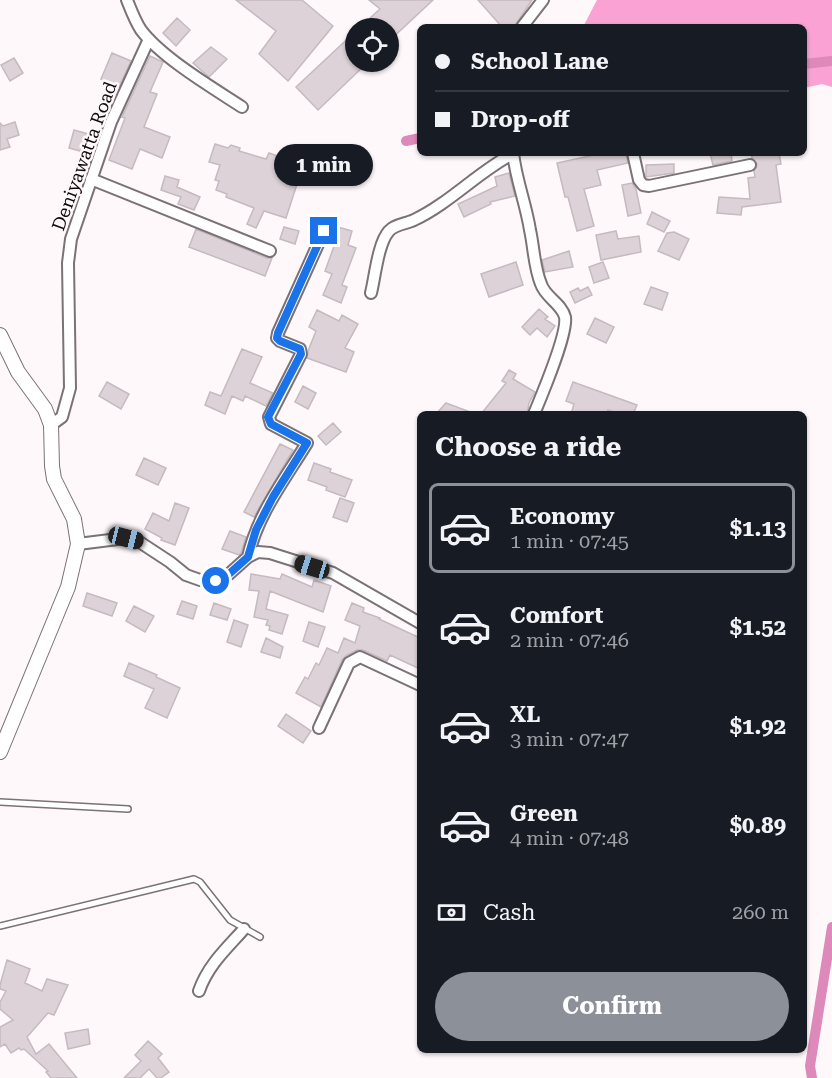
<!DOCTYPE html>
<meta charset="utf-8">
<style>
body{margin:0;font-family:"Roboto Serif",serif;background:#20242c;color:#f1f3f6;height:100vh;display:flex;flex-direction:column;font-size:22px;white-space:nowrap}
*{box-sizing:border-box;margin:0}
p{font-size:20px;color:#9ea1a6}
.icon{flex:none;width:33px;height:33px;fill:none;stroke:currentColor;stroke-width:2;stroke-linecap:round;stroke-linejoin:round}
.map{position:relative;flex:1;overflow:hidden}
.panel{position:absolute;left:417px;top:411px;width:390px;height:642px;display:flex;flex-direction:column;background:#171b24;border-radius:9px;box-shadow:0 2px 4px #0004}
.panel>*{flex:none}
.guide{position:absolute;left:417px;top:24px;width:390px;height:132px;border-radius:9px;box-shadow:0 2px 4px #0004;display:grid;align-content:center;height:132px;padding:0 18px;background:#171b24}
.fabs{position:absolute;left:345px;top:18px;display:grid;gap:12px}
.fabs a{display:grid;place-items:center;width:54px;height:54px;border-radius:50%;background:#171b24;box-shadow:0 2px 4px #0004;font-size:30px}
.end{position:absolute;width:27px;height:27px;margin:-14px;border:8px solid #1a73e8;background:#fff;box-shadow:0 0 0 3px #fff}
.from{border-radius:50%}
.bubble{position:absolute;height:42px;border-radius:21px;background:#171b24;box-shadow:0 2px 4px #0004;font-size:20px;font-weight:700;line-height:42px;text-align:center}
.car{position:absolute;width:18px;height:36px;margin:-18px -9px;border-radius:8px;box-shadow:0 0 4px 2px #0007;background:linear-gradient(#222 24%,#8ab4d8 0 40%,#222 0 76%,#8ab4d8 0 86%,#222 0)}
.guide b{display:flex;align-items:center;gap:21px;height:57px;font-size:22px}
.guide b+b{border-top:2px solid #363941}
.guide i{width:15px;height:15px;background:#f1f3f6}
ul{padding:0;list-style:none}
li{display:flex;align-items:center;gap:18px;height:90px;margin:0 12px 9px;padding:0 6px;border:3px solid transparent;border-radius:9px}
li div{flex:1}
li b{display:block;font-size:22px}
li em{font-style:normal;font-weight:700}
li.selected{border-color:#8c9099}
li>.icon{width:54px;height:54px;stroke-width:1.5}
h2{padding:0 18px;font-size:27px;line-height:72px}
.pay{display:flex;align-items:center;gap:15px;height:66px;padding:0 18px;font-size:22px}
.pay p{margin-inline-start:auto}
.action{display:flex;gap:12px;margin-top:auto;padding:12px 18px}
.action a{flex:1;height:69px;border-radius:36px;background:#8c9099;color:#fff;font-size:24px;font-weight:700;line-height:69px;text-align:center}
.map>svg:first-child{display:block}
.forest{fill:#f9a2d3}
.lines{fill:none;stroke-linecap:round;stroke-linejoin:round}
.canal{stroke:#dd89b9;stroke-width:10}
.building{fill:#dcd2d7;stroke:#c4babf;stroke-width:1.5}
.service-casing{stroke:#7b7277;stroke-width:8}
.minor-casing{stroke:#7b7277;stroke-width:14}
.tertiary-casing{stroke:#7b7277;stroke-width:16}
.service{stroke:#fff;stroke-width:5}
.minor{stroke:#fff;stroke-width:10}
.tertiary{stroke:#fff;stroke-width:14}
.route{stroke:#1a73e8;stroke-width:8}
.labels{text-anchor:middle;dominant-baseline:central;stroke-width:5;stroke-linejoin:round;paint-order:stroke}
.street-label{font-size:18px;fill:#0e0b0d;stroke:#fef8fb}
</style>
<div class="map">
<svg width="832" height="1078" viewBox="0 0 832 1078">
<rect width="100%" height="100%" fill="#fef8fb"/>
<!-- forest -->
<path class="forest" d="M597 0H832V87L822 84 804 88V27H583Z"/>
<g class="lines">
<!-- canal -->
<path class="canal" d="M804 64 832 61
M406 141 420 138
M812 1078 810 1066 832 927"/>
</g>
<!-- building -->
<path class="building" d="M236 0H302L333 26 288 81 259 54 276 31Z
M369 0H433L388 42V28H359L380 9Z
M478 0H532L514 27H502Z
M177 18 190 30 176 46 163 33Z
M356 31V62H368L318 110 296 87Z
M211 47 227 59 209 77 193 63Z
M112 53 131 61 119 87 101 79Z
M150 56 163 62 150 92 157 94 144 127 170 137 162 158 140 149 132 169 109 160 125 118 122 117Z
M14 58 23 73 10 81 1 65Z
M15 122 19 135 7 139 10 147 0 150V123L3 126Z
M74 130 92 135 87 153 69 148Z
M215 144 228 148 231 145 240 148 239 151 266 159 269 153 298 163 299 165 296 177 299 178 286 218 264 211 256 228 247 224 254 208 226 197 227 194 216 190 219 181 215 180 220 165 209 162Z
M603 153H626L628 163 597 170 601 185 584 189 594 226 577 231 568 197H565L557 163Z
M710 153H731L732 161 713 165Z
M751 153H779L781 164 776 165 781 202 742 207 741 215 717 213 719 197 750 199 748 178 755 177 754 171 757 164 752 158Z
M674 164V173L646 177V165Z
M509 173 515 196 490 202 491 204 464 217 458 204 497 186 495 177Z
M165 176 179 180 177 187 200 197 194 210 178 204 181 197 161 190Z
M632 183 636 189 641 213 628 216 622 185Z
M652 212 670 221 664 232 647 224Z
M284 227 299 231 295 244 280 239Z
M338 227 352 231 348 245 356 248 342 285 347 287 341 303 323 295 332 274 325 271 337 238 335 237Z
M196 229 267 258H272L265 276 189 247Z
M616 231 618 239 639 236 641 252 601 260 596 235Z
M674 232 689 239 679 260 658 251 667 233Z
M569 251 573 267 545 272 542 260Z
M516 262 523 285 489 297 481 274Z
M603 262 609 278 594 283 589 267Z
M588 287 592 295 575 303 570 292 578 288 580 291Z
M651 287 668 293 662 310 644 304Z
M539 309 548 317 545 319 555 326 547 337 537 328 530 335 522 327Z
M317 310 339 321 342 315 358 324 345 348 354 352 346 372 307 358 308 351 316 331 309 327Z
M595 318 614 327 606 343 587 334Z
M242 349 262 357 250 383 273 393 266 406 245 396 243 401 232 396 225 414 205 405 210 392 221 396Z
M509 370 516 374 513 379 535 392 529 403 527 414H481L506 383 502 381Z
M107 382 129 394 121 409 99 396Z
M573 382 637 405 633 414H619L608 410 606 414H571L574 404 566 401Z
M303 386 316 393 308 409 295 402Z
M446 403 473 413V414H436Z
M333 423 341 432 326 445 318 436Z
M280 444 293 450 254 517 244 512Z
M144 458 166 468 158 485 136 475Z
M314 463 331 469 330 472 352 480 345 497 326 490 327 487 308 480Z
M340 498 354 503 347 522 333 517Z
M175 503 189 508 175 545 161 540 162 538 145 529 153 513 169 521Z
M230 531 246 537 241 553 239 555 222 549Z
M251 574 280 579 282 574 312 587 314 580 331 586 323 612 270 591 266 609 288 615 282 634 269 630 270 626 266 625 268 620 254 617 259 591 249 590Z
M87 593 117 603 112 616 83 606Z
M182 601 197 606 193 619 177 614Z
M214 603 231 609 227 620 210 615Z
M352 603 364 608 363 612 380 618 379 619 420 638V669L390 655 387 661 363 650H357L347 655 342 660 321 707 296 693 305 677 308 679 316 663 319 665 327 648 338 653 344 638 355 643 360 626 345 620Z
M134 606 154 616 145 632 126 621Z
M234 620 248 625 241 647 227 642Z
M309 622 325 627 318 647 303 641Z
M266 638 283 647 280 658 261 652Z
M129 663 157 675 156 677 180 688 167 718 145 708 154 689 124 676Z
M286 714 311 731 303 743 278 726Z
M7 960 30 969 25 983 42 991 47 979 68 985 54 1015 48 1013 27 1037 36 1054 49 1044 77 1078H51L46 1072 48 1071 24 1049 21 1050 19 1048 11 1053 5 1044 0 1047V1027L13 1020 0 1009V1002L6 991 0 989V985Z
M88 1029 90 1044 68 1049 65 1033Z
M148 1041 162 1054 158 1058 169 1072 161 1078H157L149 1069 140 1078H124L141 1061 135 1055Z"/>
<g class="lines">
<!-- service casing -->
<g class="service-casing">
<path id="service" d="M0 802 128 809
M0 926 194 879 200 882 230 920 260 937"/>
</g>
<!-- minor casing -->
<g class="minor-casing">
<path id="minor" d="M127 0C131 10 135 21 141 30 162 58 213 88 242 107
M522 27 543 0
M513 153C516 180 526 204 530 230 534 248 534 267 541 284 545 297 562 304 565 317 568 334 541 397 534 414
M633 153 639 180 643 185 649 186 750 165
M91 179 270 251
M371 293C375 277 378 243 389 231 395 224 406 224 414 220 450 203 479 171 514 153
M51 425 62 417 70 388 68 263 71 239 111 122 149 39
M78 544 126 538 138 541 170 562 186 575 200 580 216 581 229 574 248 557 258 552 270 553 333 573 420 623
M248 557C257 515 285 479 307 443L271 424 269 417 301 354 300 349 280 341 277 338 278 333 324 231
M319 728 349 663 360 657 420 685
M199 991C208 965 227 948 244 929"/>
</g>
<!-- tertiary casing -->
<g class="tertiary-casing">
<path id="tertiary" d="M0 335 18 372 45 409 51 425 52 466 54 479 74 519 78 544 68 587 0 752"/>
</g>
<!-- service -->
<use href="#service" class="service"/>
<!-- minor -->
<use href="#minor" class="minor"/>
<!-- tertiary -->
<use href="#tertiary" class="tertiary"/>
</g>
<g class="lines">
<!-- route -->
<path class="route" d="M216 581 229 574 248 557 256 530 273 497 307 443 271 424 268 417 301 354 300 349 280 341 277 338 278 333 324 231"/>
</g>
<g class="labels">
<!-- street labels -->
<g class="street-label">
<text transform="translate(84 156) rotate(-70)">Deniyawatta Road</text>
</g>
</g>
</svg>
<div class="fabs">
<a><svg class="icon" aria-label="locate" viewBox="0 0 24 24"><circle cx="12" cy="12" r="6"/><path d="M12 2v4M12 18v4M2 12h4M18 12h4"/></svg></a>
</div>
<i class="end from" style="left:216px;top:581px"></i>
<i class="end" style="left:324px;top:231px"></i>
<div class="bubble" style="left:274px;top:144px;width:99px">1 min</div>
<i class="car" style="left:126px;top:538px;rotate:104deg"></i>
<i class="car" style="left:312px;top:567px;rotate:287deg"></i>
<div class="guide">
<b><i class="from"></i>School Lane</b>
<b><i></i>Drop-off</b>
</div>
<section class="panel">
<h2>Choose a ride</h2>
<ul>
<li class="selected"><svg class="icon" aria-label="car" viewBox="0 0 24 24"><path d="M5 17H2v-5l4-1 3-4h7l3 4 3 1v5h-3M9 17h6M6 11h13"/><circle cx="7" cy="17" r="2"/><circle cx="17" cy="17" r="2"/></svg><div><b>Economy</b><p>1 min · 07:45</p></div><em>$1.13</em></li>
<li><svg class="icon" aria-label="car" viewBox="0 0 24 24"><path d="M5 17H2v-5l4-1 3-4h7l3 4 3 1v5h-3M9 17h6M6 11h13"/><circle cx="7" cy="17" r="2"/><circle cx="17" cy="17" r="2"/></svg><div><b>Comfort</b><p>2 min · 07:46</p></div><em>$1.52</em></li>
<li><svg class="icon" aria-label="car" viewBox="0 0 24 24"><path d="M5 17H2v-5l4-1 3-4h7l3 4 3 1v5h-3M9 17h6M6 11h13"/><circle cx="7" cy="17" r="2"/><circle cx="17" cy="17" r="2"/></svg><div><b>XL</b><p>3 min · 07:47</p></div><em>$1.92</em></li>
<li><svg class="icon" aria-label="car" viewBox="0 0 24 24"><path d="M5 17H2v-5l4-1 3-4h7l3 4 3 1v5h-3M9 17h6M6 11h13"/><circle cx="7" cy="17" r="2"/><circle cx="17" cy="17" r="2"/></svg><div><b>Green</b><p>4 min · 07:48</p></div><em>$0.89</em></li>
</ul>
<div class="pay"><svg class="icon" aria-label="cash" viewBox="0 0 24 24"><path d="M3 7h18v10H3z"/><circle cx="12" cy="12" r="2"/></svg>Cash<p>260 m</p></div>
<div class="action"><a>Confirm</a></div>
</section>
</div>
